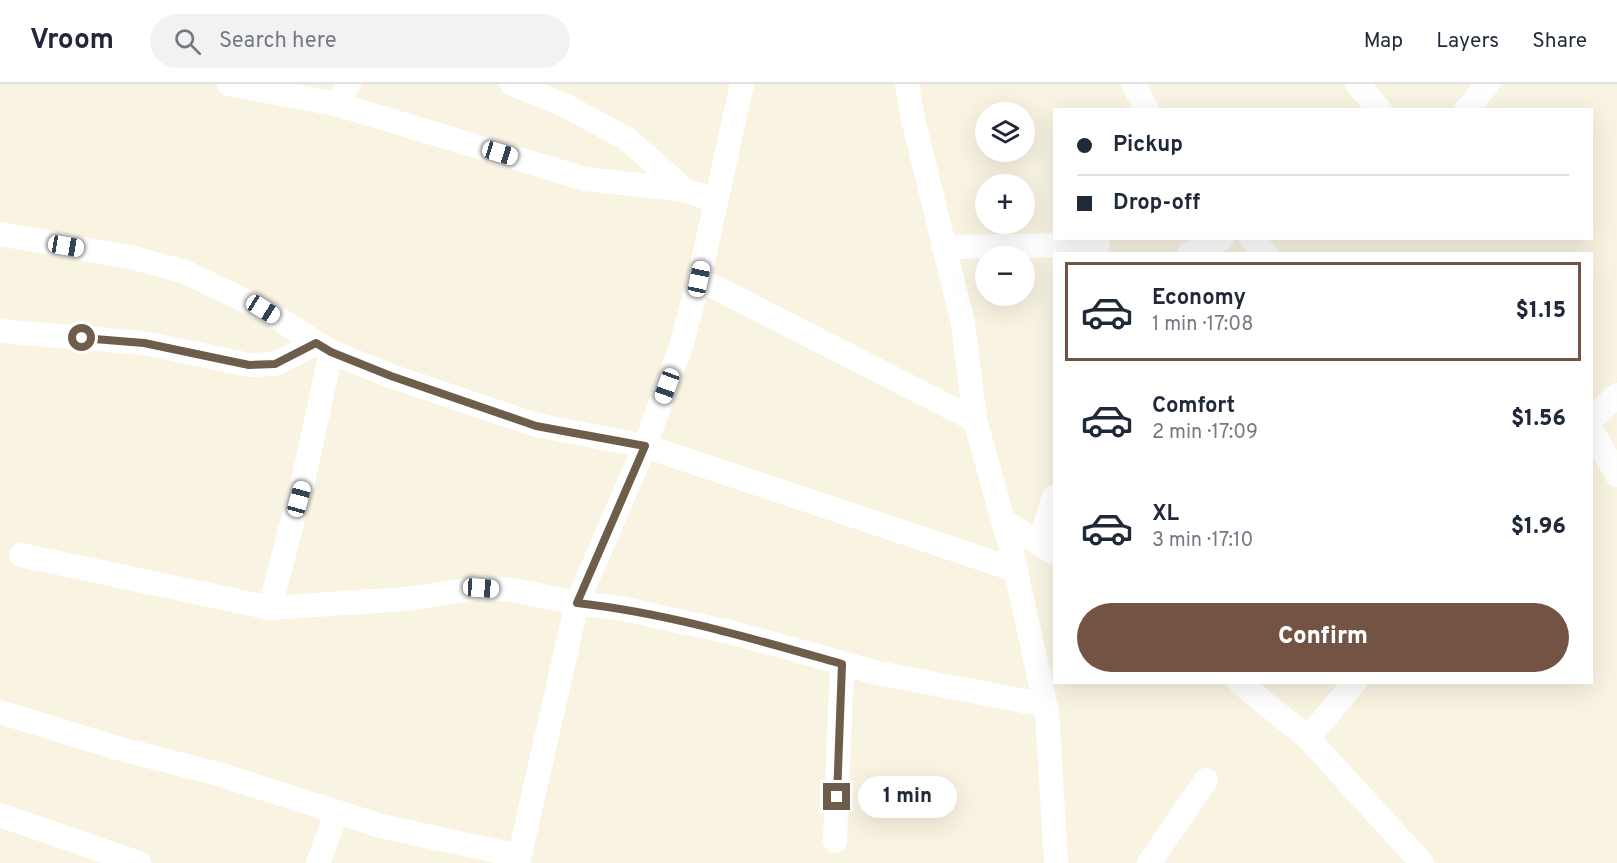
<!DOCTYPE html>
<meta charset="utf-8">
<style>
body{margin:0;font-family:Overpass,sans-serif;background:#f2f2f3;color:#1f2937;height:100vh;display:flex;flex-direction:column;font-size:22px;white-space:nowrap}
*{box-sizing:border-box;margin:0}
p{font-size:20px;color:#747a83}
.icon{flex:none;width:33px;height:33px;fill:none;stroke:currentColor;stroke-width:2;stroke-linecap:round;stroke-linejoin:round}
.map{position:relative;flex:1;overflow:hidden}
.side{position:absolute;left:1053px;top:168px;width:540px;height:432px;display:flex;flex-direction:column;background:#fff;border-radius:0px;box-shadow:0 6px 24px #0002}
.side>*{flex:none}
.banner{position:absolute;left:1053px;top:24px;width:540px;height:132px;border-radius:0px;box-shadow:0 6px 24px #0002;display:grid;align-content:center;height:132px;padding:0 24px;background:#fff}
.buttons{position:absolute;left:975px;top:18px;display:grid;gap:12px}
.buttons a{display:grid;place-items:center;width:60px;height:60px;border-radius:50%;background:#fff;box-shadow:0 6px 24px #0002;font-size:30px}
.end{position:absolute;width:27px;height:27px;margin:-14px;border:8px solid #6e5d4b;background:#fff;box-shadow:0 0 0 3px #fff}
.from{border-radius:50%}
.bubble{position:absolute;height:42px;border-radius:21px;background:#fff;box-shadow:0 6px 24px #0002;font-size:20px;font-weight:800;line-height:42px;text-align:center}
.car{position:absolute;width:18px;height:36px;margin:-18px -9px;border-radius:8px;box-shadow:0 0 4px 2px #0007;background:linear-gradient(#fff 24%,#345 0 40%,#fff 0 76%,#345 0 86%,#fff 0)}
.banner b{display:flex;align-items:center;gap:21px;height:57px;font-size:22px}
.banner b+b{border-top:2px solid #e0e1e3}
.banner i{width:15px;height:15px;background:#1f2937}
ul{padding:10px 0 0;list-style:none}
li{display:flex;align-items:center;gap:18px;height:99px;margin:0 12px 9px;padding:0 12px;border:3px solid transparent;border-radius:0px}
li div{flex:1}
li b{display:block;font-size:22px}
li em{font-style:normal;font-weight:800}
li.on{border-color:#725344}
li>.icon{width:54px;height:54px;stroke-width:1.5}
.cta{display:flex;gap:12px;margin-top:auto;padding:12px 24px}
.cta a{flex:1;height:69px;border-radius:36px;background:#725344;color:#fff;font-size:24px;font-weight:800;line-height:69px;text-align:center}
header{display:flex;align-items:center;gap:36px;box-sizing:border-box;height:84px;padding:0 30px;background:#fff;border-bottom:2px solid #e0e1e3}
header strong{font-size:28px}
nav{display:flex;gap:33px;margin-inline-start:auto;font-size:21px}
.search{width:420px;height:54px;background:#f2f2f3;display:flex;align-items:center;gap:15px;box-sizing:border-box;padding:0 21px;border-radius:33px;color:#747a83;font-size:22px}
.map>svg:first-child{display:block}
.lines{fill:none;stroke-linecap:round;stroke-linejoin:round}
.street{stroke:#fff;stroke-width:24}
.route{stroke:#6e5d4b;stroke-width:8}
</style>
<header>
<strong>Vroom</strong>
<div class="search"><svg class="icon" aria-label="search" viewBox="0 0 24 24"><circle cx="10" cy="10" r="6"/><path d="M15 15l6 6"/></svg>Search here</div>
<nav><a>Map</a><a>Layers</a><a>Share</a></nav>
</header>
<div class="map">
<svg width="1617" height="779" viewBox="0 0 1617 779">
<rect width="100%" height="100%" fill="#f9f4e2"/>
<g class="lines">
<!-- street -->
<path class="street" d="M229 0 336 20 585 95 685 106 716 117
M512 0 566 22 627 55 685 106
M907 0 913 35 963 239 975 336 1011 465 1047 628 1056 779
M1133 0 1147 26
M1357 0 1380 26
M336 20 349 0
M1466 26 1488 0
M0 150 134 174 185 188 263 225 331 268 391 292 536 341 645 362 1016 486
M1251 154 1266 170
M944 163 1098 161
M1189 170 1222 154
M699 195 975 336
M0 247 144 259 249 281 275 280 317 259
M1592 335 1617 311
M1592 347 1617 391
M1004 437 1054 469
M1039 460 1054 413
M21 471 270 524 406 515 481 504 512 506 577 519 619 524 734 549 878 589 1045 621
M270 524 304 393 331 268
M1239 598 1308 654 1422 779
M0 628 117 664 218 690 381 742 519 772
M1308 654 1355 598
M0 731 139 779
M835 757 842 580
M318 779 337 728
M518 779 577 519 645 362 681 262 699 195 742 0
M1149 779 1206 696"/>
</g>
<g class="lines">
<!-- route -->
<path class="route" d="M82 254 144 259 249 281 275 280 316 259 331 268 391 292 536 342 645 362 577 519C667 529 754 555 842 580L837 713"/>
</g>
</svg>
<div class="buttons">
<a><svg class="icon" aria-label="layers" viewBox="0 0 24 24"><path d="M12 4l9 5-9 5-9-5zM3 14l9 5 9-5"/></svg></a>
<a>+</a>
<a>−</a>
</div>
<i class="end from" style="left:82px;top:254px"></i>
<i class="end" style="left:837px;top:713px"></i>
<div class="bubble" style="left:858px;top:692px;width:99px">1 min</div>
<i class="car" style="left:500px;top:69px;rotate:107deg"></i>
<i class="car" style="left:66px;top:162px;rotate:100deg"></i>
<i class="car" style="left:699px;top:195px;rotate:12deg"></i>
<i class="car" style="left:263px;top:225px;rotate:122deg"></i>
<i class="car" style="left:667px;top:302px;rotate:200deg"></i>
<i class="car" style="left:299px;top:415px;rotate:15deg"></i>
<i class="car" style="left:481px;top:504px;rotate:94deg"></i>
<div class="banner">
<b><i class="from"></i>Pickup</b>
<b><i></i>Drop-off</b>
</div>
<section class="side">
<ul>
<li class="on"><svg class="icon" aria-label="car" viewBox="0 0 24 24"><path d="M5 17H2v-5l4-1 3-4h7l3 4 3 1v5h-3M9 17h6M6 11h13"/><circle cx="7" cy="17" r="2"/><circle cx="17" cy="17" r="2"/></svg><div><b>Economy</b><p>1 min · 17:08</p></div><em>$1.15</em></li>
<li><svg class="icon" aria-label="car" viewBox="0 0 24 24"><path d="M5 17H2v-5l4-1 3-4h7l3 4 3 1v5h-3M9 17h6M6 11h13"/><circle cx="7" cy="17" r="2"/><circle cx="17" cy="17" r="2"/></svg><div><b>Comfort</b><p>2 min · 17:09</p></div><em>$1.56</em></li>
<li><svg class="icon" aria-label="car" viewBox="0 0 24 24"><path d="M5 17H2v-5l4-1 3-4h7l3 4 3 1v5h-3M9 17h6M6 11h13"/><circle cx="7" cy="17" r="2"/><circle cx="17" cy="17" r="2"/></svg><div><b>XL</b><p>3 min · 17:10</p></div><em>$1.96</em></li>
</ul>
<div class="cta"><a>Confirm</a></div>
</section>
</div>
